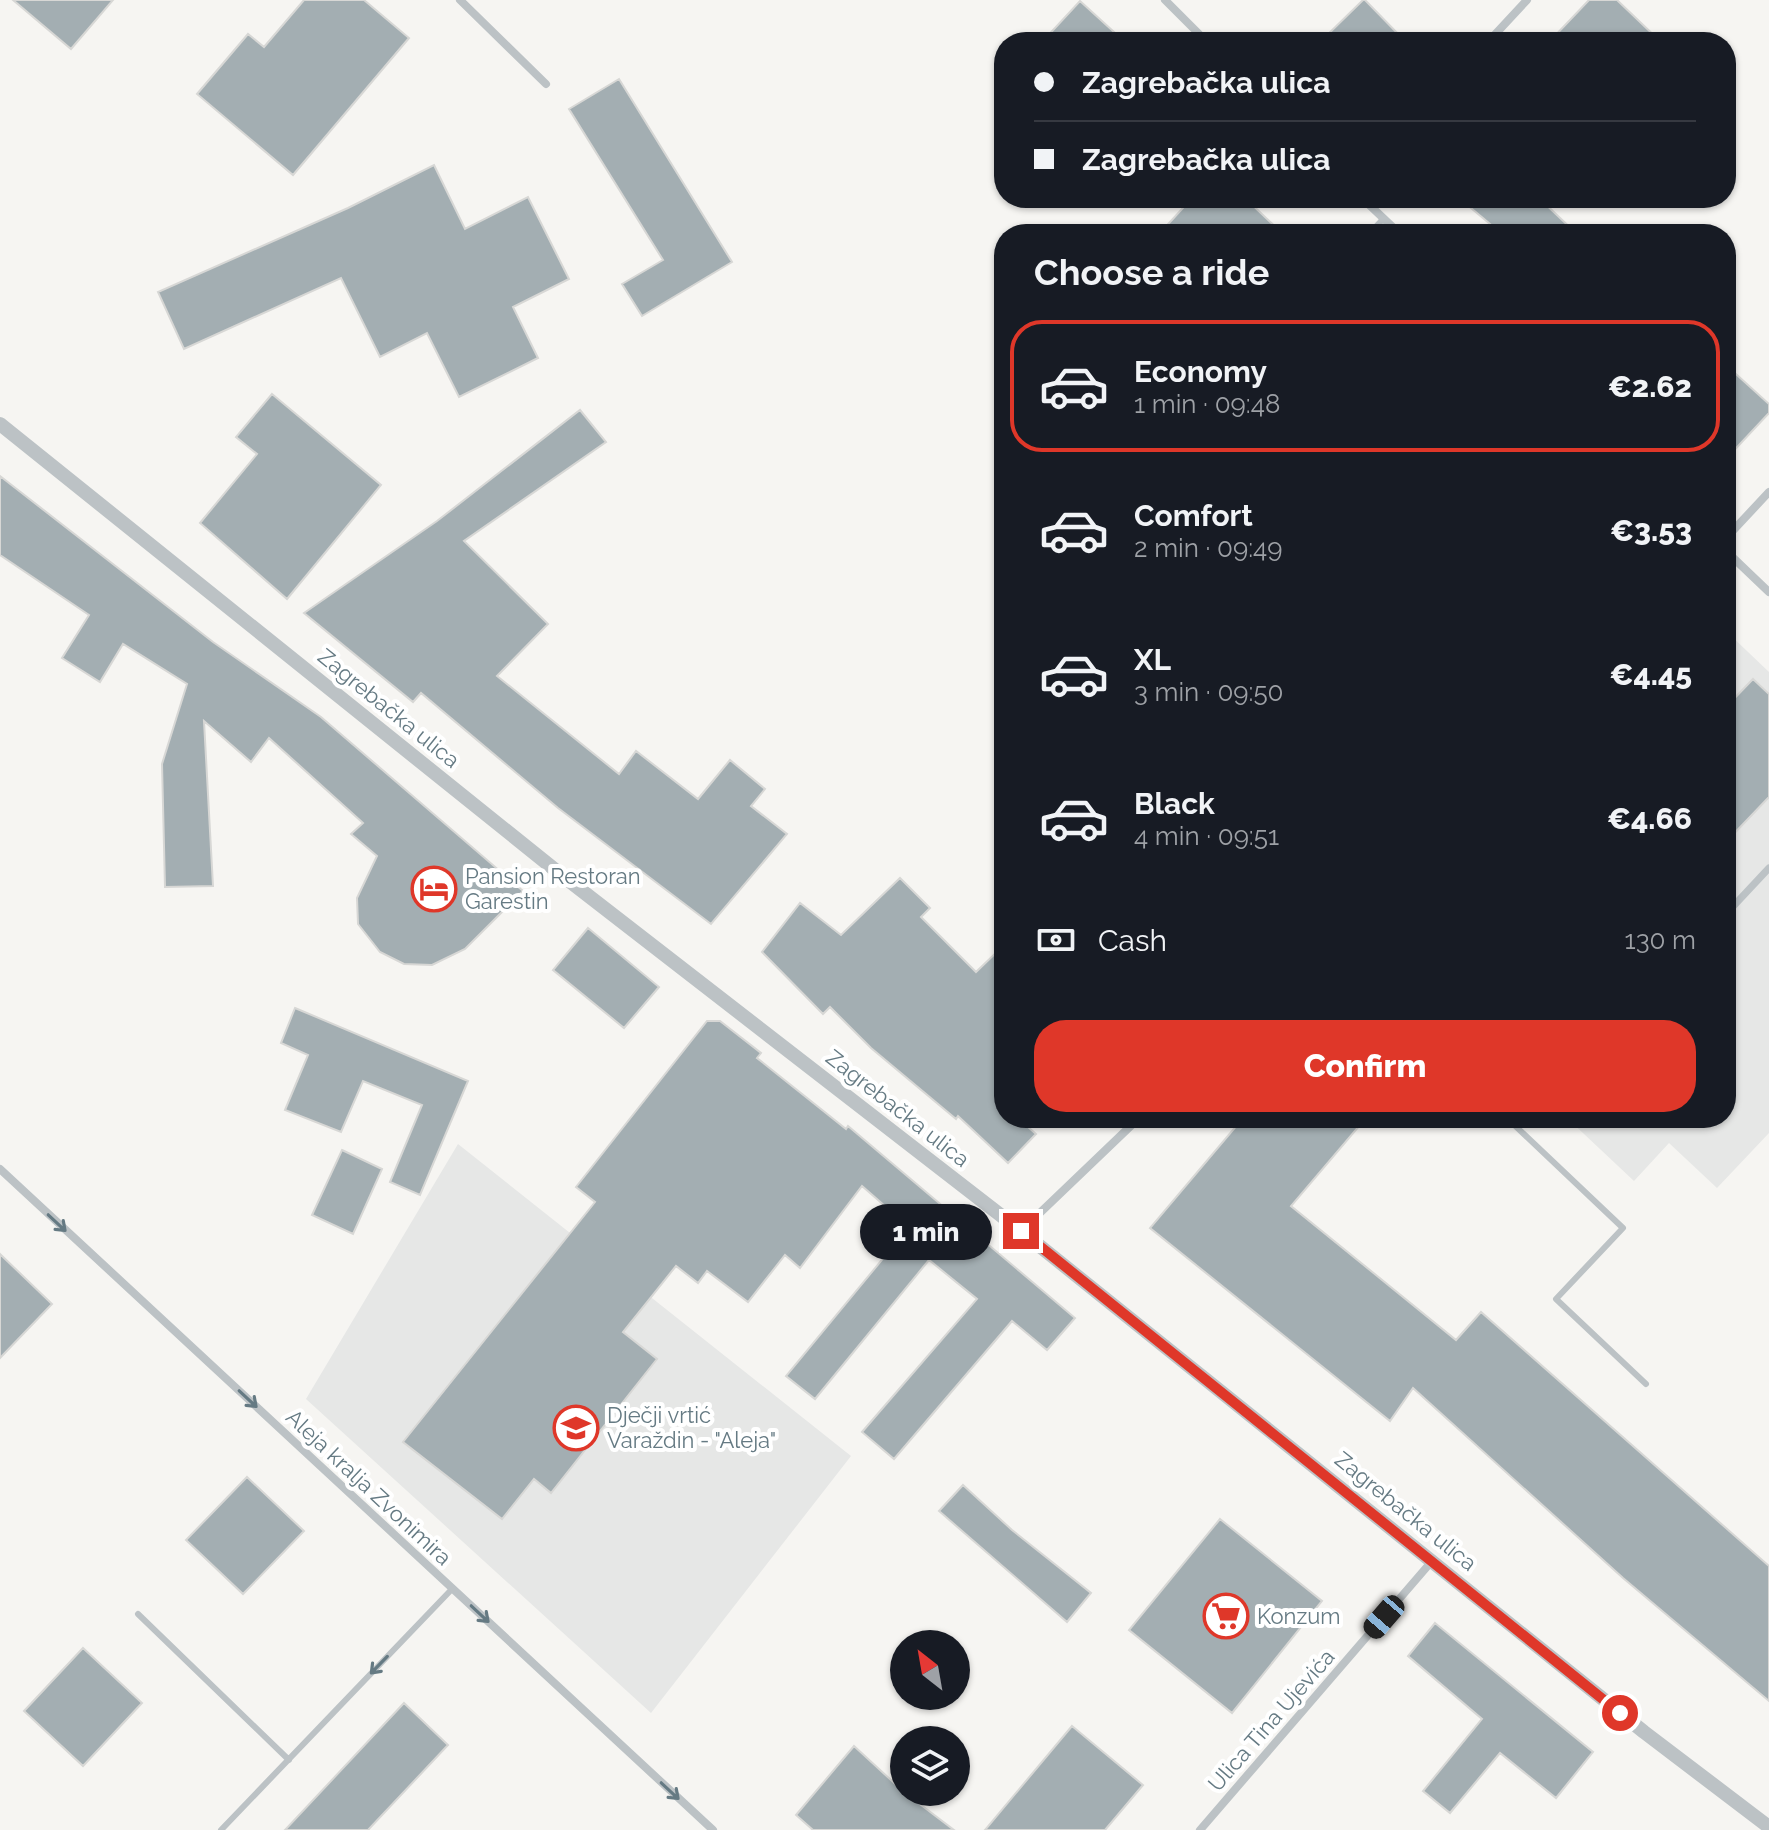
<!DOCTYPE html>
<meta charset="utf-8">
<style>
body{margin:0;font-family:Raleway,sans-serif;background:#242831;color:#f1f3f6;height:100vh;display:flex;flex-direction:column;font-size:30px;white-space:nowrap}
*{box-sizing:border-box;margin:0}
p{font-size:26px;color:#9ea1a6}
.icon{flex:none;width:44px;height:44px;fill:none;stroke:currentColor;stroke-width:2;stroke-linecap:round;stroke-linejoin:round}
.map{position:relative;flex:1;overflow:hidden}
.sheet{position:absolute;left:994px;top:224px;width:742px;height:904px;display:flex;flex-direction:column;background:#171b24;border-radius:32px;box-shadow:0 2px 6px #0004}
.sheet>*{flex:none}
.top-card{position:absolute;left:994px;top:32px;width:742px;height:176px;border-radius:32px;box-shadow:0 2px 6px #0004;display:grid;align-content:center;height:176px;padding:0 40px;background:#171b24}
.needle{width:52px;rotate:329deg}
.fabs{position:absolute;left:890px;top:1630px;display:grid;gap:16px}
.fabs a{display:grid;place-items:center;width:80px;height:80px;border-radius:50%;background:#171b24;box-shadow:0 2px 6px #0004;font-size:40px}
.end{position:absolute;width:36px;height:36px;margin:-18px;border:10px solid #df3729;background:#fff;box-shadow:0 0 0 4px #fff}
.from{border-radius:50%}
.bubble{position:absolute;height:56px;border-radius:28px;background:#171b24;box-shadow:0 2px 6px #0004;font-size:26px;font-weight:800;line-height:56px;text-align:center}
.car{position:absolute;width:24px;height:48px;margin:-24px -12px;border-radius:10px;box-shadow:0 0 6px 2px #0007;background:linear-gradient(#222 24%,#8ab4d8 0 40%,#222 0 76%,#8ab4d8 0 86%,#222 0)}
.top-card b{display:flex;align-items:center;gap:28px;height:76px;font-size:30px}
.top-card b+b{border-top:2px solid #363941}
.top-card i{width:20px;height:20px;background:#f1f3f6}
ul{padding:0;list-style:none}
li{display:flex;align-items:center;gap:24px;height:132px;margin:0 16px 12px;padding:0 24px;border:4px solid transparent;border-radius:32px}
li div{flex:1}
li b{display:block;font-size:30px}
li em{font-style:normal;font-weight:800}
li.on{border-color:#df3729}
li>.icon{width:72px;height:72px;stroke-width:1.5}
h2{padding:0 40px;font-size:36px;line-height:96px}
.pay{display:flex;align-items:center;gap:20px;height:88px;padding:0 40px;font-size:30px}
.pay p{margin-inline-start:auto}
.primary-button{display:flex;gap:16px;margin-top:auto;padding:16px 40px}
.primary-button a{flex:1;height:92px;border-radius:32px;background:#df3729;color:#fff;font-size:32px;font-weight:800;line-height:92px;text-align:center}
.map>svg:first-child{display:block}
.built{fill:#e6e7e6}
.building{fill:#a3aeb2;stroke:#d7d7d5;stroke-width:2}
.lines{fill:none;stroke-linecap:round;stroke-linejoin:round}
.service{stroke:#bcc2c5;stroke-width:6}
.pedestrian{stroke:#bcc2c5;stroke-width:7}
.minor{stroke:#bcc2c5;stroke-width:8}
.tertiary{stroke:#bcc2c5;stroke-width:14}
.oneway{stroke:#657a83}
.route{stroke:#df3729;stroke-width:10}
.labels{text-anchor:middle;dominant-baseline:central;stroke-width:8;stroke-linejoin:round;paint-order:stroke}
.street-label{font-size:22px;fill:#657a83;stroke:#fff}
.poi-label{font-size:22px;fill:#657a83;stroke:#fff;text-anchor:start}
</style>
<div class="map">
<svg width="1769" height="1830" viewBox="0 0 1769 1830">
<rect width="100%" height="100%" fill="#f6f5f2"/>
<!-- built -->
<path class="built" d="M1726 631 1769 672V1133L1717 1188 1669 1143 1634 1181 1567 1118H1726Z
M458 1144 851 1456 651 1713 306 1399Z"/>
<!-- building -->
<path class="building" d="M13 0H113L71 49Z
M304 0H364L409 38 293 175 197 94 248 34 264 47Z
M1363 0H1365L1406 42H1320Z
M1589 0H1617L1661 42H1549Z
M1080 1 1125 42H1042Z
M619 79 732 262 642 316 622 284 663 260 569 109Z
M434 165 465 229 528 197 569 279 513 307 538 358 459 397 427 333 380 357 341 278 184 349 158 292 348 208Z
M1192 198H1245L1283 234H1159Z
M1459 198H1539L1577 234H1502Z
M1726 365 1769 404V413L1726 459Z
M272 394 381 485 287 599 200 523 257 454 236 437Z
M580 410 606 442 464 541 548 624 497 676 619 774 636 751 698 799 730 760 765 789 751 806 787 834 711 924 558 808 421 693 413 702 304 613 437 521Z
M0 476 213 642 321 717 523 891 465 949 432 965 404 964 380 952 358 924 357 898 377 856 351 834 363 823 269 738 251 762 204 721 213 886 165 887 162 764 187 684 123 644 100 682 62 658 89 615 0 555Z
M1753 679 1769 694V797L1726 842V707Z
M900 878 930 908 921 917 976 972 1004 945V1118H1018L1036 1134 1008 1163 958 1116 956 1119 871 1048 830 1007 823 1014 762 952 800 903 841 935Z
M588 928 659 987 624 1028 553 970Z
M295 1008 468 1081 420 1195 390 1182 422 1105 363 1081 341 1132 285 1110 308 1055 281 1043Z
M707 1021H720L761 1053 757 1058 846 1129 848 1126 1075 1318 1047 1350 1012 1321 894 1459 862 1432 977 1299 929 1260 815 1399 786 1376 909 1227 862 1186 800 1268 785 1255 748 1302 707 1271 698 1283 676 1266 623 1332 657 1359 551 1493 534 1479 502 1519 403 1442 595 1202 576 1187Z
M1243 1118H1366L1291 1206 1456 1340 1481 1312 1769 1566V1701L1623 1578 1413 1388 1390 1421 1150 1228Z
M342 1150 382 1169 353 1234 312 1215Z
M0 1254 52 1304 0 1358Z
M247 1477 304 1531 243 1594 186 1540Z
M963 1485 1012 1530 1091 1593 1067 1622 939 1511Z
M1220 1519 1322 1601 1232 1713 1129 1630Z
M1435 1623 1593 1752 1556 1798 1500 1753 1450 1813 1423 1791 1482 1719 1408 1656Z
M83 1648 142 1703 83 1766 24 1711Z
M404 1703 448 1745 368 1830H285Z
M1072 1726 1143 1785 1105 1830H985Z
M854 1746 904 1792 954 1830H813L796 1815Z"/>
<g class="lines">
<!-- service -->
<path class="service" d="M1369 234 1384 218
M1507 1118 1623 1228 1556 1299 1646 1384
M138 1614 289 1760
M221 1830 452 1589"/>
<!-- pedestrian -->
<path class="pedestrian" d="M1726 914 1769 868"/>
<!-- minor -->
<path class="minor" d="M460 0 546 84
M1165 0 1207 42
M1488 42 1527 0
M1362 198 1400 234
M1726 538 1769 492
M1726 551 1769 592
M0 1169 713 1830
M1021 1231 1139 1118
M1200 1830 1432 1561"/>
<!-- tertiary -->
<path class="tertiary" d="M0 424 559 873 1021 1231 1644 1732 1769 1827"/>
</g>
<!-- one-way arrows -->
<defs><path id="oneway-shaft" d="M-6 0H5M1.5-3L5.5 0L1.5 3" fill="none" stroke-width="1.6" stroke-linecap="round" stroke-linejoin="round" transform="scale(2)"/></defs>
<g class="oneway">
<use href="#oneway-shaft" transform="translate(57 1223) rotate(43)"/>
<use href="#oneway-shaft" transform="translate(248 1399) rotate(43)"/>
<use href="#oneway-shaft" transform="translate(480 1614) rotate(43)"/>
<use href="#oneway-shaft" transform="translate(379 1665) rotate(134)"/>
<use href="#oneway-shaft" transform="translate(670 1791) rotate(43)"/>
</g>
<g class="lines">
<!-- route -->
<path class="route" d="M1021 1231 1620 1713"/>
</g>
<!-- icons -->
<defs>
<g id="hotel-ring" transform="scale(2.3)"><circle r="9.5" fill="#fff" stroke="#df3729" stroke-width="1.5"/><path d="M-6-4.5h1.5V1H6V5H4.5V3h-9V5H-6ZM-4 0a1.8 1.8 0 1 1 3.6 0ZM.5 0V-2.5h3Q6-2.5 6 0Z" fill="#df3729"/></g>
<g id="school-ring" transform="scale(2.3)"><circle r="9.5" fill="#fff" stroke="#df3729" stroke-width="1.5"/><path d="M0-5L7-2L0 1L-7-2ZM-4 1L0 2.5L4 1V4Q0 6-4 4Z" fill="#df3729"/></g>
<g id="supermarket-ring" transform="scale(2.3)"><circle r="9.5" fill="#fff" stroke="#df3729" stroke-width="1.5"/><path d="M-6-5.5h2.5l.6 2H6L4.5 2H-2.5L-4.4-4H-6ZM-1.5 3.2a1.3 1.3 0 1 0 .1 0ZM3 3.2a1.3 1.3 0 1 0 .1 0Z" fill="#df3729"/></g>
</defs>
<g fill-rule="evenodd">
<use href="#hotel-ring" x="434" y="889"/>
<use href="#school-ring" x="576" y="1428"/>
<use href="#supermarket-ring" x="1226" y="1616"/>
</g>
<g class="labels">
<!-- street labels -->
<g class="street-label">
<text transform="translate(389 708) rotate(39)">Zagrebačka ulica</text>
<text transform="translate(898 1108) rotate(38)">Zagrebačka ulica</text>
<text transform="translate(369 1487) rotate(43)">Aleja kralja Zvonimira</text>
<text transform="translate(1406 1511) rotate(39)">Zagrebačka ulica</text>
<text transform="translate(1271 1720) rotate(-49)">Ulica Tina Ujevića</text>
</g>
<!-- poi labels -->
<g class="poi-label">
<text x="465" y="876">Pansion Restoran<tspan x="465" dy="25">Garestin</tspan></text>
<text x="607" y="1415">Dječji vrtić<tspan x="607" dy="25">Varaždin - "Aleja"</tspan></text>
<text x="1257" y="1616">Konzum</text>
</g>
</g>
</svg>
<div class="fabs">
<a><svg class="needle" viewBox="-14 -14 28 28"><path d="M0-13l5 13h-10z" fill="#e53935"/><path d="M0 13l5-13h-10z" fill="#9ea1a6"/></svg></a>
<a><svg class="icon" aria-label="layers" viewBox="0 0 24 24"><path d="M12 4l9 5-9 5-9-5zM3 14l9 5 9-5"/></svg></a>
</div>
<i class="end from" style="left:1620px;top:1713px"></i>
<i class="end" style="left:1021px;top:1231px"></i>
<div class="bubble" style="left:860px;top:1204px;width:132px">1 min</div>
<i class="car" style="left:1384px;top:1617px;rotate:221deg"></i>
<div class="top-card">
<b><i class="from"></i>Zagrebačka ulica</b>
<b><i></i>Zagrebačka ulica</b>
</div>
<section class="sheet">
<h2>Choose a ride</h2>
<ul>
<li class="on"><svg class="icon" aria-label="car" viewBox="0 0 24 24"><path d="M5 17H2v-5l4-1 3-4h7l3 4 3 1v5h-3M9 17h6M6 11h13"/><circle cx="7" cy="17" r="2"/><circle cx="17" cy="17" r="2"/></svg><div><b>Economy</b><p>1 min · 09:48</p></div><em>€2.62</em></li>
<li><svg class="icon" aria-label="car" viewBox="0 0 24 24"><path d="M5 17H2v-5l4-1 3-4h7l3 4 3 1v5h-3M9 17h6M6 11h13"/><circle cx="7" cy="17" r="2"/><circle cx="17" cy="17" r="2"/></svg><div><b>Comfort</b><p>2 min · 09:49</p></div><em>€3.53</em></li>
<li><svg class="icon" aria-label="car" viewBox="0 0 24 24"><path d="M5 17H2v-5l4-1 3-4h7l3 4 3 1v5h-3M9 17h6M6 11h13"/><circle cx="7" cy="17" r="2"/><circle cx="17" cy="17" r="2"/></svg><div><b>XL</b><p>3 min · 09:50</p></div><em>€4.45</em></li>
<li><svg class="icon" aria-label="car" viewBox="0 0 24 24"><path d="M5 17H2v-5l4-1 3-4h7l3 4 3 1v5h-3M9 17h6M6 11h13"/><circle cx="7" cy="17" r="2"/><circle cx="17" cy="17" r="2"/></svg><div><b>Black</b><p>4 min · 09:51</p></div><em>€4.66</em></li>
</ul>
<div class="pay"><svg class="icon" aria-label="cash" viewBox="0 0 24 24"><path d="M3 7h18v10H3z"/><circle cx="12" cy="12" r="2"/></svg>Cash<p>130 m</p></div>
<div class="primary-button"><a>Confirm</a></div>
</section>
</div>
